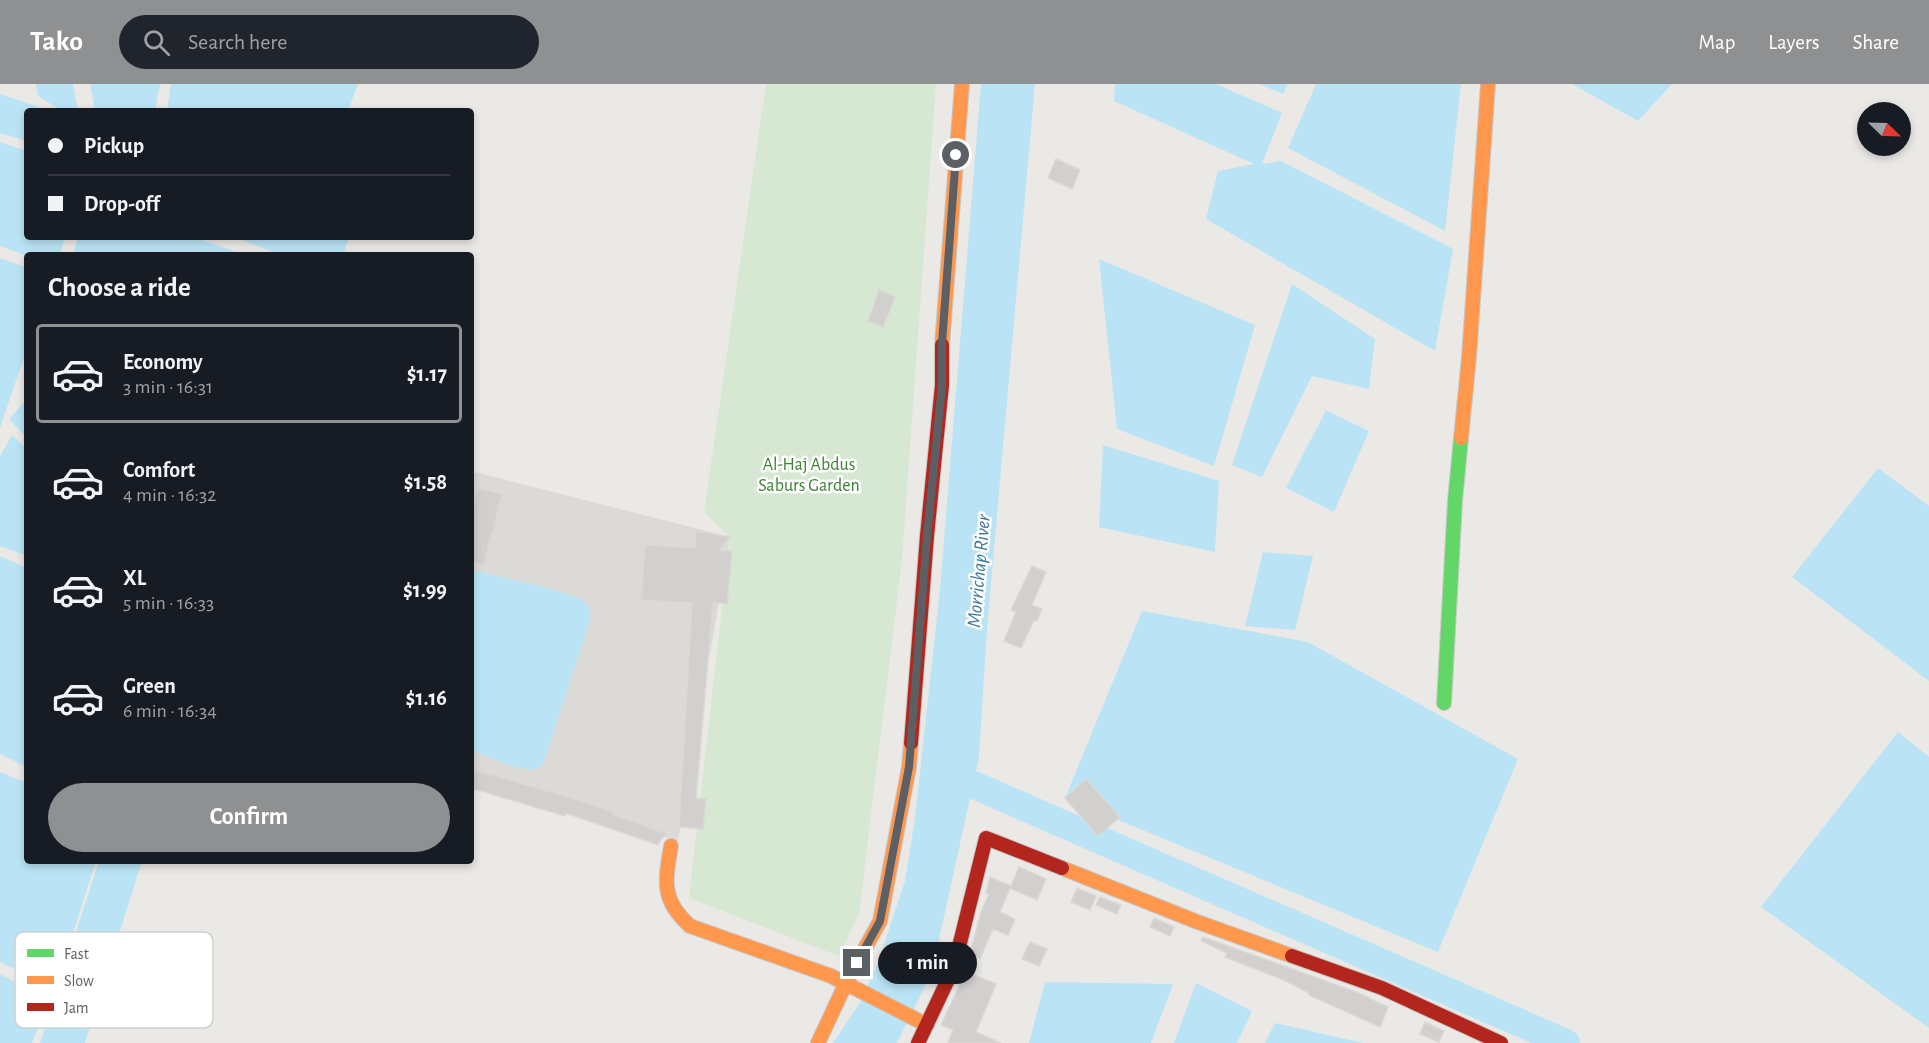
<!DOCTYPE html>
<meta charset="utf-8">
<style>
body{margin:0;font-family:"Alegreya Sans",sans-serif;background:#20242c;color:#f1f3f6;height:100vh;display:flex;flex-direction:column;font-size:22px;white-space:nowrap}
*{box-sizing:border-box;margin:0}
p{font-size:20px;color:#9ea1a6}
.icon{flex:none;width:33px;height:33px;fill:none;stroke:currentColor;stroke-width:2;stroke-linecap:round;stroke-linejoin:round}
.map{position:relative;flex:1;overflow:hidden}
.details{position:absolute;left:24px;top:168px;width:450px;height:612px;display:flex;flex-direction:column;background:#171b24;border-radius:6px;box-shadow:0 3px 9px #0003}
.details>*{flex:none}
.banner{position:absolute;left:24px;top:24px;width:450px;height:132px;border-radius:6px;box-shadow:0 3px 9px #0003;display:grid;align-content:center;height:132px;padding:0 24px;background:#171b24}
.needle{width:39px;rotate:113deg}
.controls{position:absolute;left:1857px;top:18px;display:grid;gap:12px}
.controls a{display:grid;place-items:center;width:54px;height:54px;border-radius:50%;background:#171b24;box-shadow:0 3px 9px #0003;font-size:30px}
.end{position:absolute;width:27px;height:27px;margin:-14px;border:8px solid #5c6064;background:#fff;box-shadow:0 0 0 3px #fff}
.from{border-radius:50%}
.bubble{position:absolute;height:42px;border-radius:21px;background:#171b24;box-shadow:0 3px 9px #0003;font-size:20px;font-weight:700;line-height:42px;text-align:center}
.banner b{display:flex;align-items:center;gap:21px;height:57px;font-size:22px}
.banner b+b{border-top:2px solid #363941}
.banner i{width:15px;height:15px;background:#f1f3f6}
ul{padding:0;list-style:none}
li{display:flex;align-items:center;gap:18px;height:99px;margin:0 12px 9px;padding:0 12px;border:3px solid transparent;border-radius:6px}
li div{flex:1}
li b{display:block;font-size:22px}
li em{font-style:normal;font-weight:700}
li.selected{border-color:#8e9092}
li>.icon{width:54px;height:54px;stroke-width:1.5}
h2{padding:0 24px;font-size:27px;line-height:72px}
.button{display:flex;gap:12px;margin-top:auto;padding:12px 24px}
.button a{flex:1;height:69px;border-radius:36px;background:#8e9092;color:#fff;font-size:24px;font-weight:700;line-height:69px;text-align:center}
header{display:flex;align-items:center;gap:36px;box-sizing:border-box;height:84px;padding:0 30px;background:#8e9092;color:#fff}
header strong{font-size:28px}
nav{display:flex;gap:33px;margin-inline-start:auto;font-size:21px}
.search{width:420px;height:54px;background:#20242c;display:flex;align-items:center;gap:15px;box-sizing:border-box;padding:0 21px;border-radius:33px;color:#9ea1a6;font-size:22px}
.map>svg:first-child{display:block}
.industrial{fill:#dcdad7}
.green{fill:#d6e7d2}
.water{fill:#bae4f5}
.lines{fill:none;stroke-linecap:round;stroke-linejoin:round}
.river{stroke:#bae4f5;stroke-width:28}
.building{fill:#d2d0cf;stroke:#dad8d5;stroke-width:1.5}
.fast-casing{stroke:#c7c7c7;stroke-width:16}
.slow-casing{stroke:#c7c7c7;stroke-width:16}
.jam-casing{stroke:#c7c7c7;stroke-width:16}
.fast{stroke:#63d668;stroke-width:14}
.slow{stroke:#ff974d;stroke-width:14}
.jam{stroke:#b3261e;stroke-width:14}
.route{stroke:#5c6064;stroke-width:8}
.labels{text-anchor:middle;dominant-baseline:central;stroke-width:5;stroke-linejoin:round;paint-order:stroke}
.park-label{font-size:18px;fill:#3d8036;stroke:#fff}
.water-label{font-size:20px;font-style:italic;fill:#3d789c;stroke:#fff}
.key{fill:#fff;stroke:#cecfd0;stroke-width:1.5}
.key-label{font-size:16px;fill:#5c6064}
</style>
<header>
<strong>Tako</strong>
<div class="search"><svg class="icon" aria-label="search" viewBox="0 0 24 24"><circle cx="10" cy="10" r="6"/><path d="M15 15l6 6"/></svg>Search here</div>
<nav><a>Map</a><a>Layers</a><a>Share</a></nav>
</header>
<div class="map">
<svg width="1929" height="959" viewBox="0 0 1929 959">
<rect width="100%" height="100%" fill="#ebe9e6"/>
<!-- industrial -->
<path class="industrial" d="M475 388 730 453 678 757 471 692V401Z"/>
<!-- green -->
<path class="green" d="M766 0H936L902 475 859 830 839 872 689 814 730 453 704 428Z"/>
<!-- water -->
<path class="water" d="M36 0H73L78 27H62L38 12Z
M90 0H160L155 27H95Z
M171 0H358L348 27H167Z
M981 0H1035L987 545 979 673 932 888 897 959H833L859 920 878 879 905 797 915 734 940 505Z
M1115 0H1216L1282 29 1262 80 1281 77 1453 165 1435 267 1206 135 1218 87 1254 80 1114 17Z
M1259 0H1288L1283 10Z
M1316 0H1461L1445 147 1288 64Z
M1572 0H1672L1638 37Z
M0 10 51 27H27V57L0 49Z
M0 58 27 67V153H65L60 171 27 172 0 162Z
M78 153H194L244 171H73Z
M234 153H349L343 171H281Z
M0 174 27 184V264L0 344Z
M1099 175 1255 241 1214 382 1117 345Z
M1292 200 1375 255 1369 305 1312 292 1262 393 1232 381Z
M25 317 27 319V354L9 335Z
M1326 326 1369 347 1334 428 1286 404Z
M12 351 27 365V472L0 462V372Z
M1103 361 1219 397 1215 468 1099 443Z
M1878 384 1929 422V597L1792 493Z
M1263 468 1313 472 1295 546 1245 542Z
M0 472 27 484V683L0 670Z
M471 487 480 488C500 493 572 508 585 518 592 524 590 533 589 540L545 674C543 679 541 684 536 685 521 688 486 672 471 666Z
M1142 527 1308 558 1518 675 1438 868 1065 714Z
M1898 648 1929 673V944L1761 823Z
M0 688 27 699V777H96L55 905 0 878Z
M99 777H142L85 959H40Z
M0 890 49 916 32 959H0Z
M1045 898 1173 900 1151 959H1029Z
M1196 899 1252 927 1237 959H1174Z
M1275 939 1363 959H1265Z"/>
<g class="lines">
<!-- river -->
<path class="river" d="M960 695 1566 959"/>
</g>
<!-- building -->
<path class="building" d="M1056 75 1080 86 1072 105 1048 94Z
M879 206 895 213 883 243 868 237Z
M478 404 502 410 484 481 471 478V429Z
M696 447 730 453 719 466 732 467 727 520 713 518 696 714 706 715 703 745 679 743 692 519 641 516 645 461 695 464Z
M1032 482 1046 488 1032 521 1042 525 1037 537 1034 536 1021 564 1004 557 1016 528 1011 526Z
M471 685 575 715 613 728 612 730 667 750 661 755 658 761 566 729 565 732 471 704Z
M1086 695 1120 733 1098 752 1065 714Z
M1019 783 1046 795 1037 816 1010 804 1000 828 1015 835 1008 851 993 845 980 874 970 870 981 828 989 810 986 809 990 793 1011 802Z
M1077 804 1096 812 1090 826 1071 818Z
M1100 813 1121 821 1117 830 1096 821Z
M1154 834 1174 843 1170 852 1150 843Z
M1203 853 1356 908 1388 923 1380 943 1309 911V909L1284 896 1225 873 1227 869 1201 857Z
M1030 858 1047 865 1039 882 1022 875Z
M966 888 996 900 976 948 1001 959H948L953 946 941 941Z
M1425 938 1444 947 1439 958 1420 950Z"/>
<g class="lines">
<!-- fast casing -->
<g class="fast-casing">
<path id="fast" d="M1444 619 1455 417 1461 354"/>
</g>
<!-- slow casing -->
<g class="slow-casing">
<path id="slow" d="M942 261 962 0
M1461 354 1469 273 1488 0
M671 762C665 798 661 816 690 842L831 892 927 941
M1062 784 1195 837 1292 872
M818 959 846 899 880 837 909 683 911 659"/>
</g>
<!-- jam casing -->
<g class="jam-casing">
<path id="jam" d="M911 659 927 452 942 301V261
M1292 872 1382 904 1501 959
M918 959 954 883 986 754 1062 784"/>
</g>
<!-- fast -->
<use href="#fast" class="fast"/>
<!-- slow -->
<use href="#slow" class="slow"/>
<!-- jam -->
<use href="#jam" class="jam"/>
</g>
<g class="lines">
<!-- route -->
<path class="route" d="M857 879 880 837 909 683 927 452 942 302V259L956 71"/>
</g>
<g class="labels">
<!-- park labels -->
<g class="park-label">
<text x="809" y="381">Al-Haj Abdus<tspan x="809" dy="21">Saburs Garden</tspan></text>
</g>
<!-- water labels -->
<g class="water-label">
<text transform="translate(979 487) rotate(-85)">Morrichap River</text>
</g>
</g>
<!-- legend -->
<rect x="15" y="848" width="198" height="96" rx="9" class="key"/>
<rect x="27" y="865" width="27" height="8" fill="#63d668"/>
<rect x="27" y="892" width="27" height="8" fill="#ff974d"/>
<rect x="27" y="919" width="27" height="8" fill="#b3261e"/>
<g class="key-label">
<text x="64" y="875">Fast</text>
<text x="64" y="902">Slow</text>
<text x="64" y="929">Jam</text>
</g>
</svg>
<div class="controls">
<a><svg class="needle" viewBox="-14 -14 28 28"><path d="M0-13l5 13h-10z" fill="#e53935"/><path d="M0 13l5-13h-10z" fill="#9ea1a6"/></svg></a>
</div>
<i class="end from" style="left:956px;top:71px"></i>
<i class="end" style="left:857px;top:879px"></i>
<div class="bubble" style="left:878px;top:858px;width:99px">1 min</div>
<div class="banner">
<b><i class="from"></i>Pickup</b>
<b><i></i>Drop-off</b>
</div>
<section class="details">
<h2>Choose a ride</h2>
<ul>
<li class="selected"><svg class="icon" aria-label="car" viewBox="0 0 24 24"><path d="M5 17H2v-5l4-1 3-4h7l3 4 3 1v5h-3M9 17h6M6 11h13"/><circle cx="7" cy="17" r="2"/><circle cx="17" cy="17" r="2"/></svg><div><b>Economy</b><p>3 min · 16:31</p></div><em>$1.17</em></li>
<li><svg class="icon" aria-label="car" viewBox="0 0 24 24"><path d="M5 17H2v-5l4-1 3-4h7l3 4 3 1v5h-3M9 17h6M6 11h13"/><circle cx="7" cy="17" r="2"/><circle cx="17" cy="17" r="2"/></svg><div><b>Comfort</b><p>4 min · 16:32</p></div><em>$1.58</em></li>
<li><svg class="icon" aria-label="car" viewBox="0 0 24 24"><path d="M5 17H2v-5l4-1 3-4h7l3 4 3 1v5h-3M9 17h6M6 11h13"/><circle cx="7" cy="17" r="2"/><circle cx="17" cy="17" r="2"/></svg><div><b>XL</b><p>5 min · 16:33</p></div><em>$1.99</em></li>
<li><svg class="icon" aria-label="car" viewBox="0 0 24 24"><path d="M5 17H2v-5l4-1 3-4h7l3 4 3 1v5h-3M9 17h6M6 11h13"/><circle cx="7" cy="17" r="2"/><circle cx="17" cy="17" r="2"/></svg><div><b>Green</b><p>6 min · 16:34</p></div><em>$1.16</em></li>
</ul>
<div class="button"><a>Confirm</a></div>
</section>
</div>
